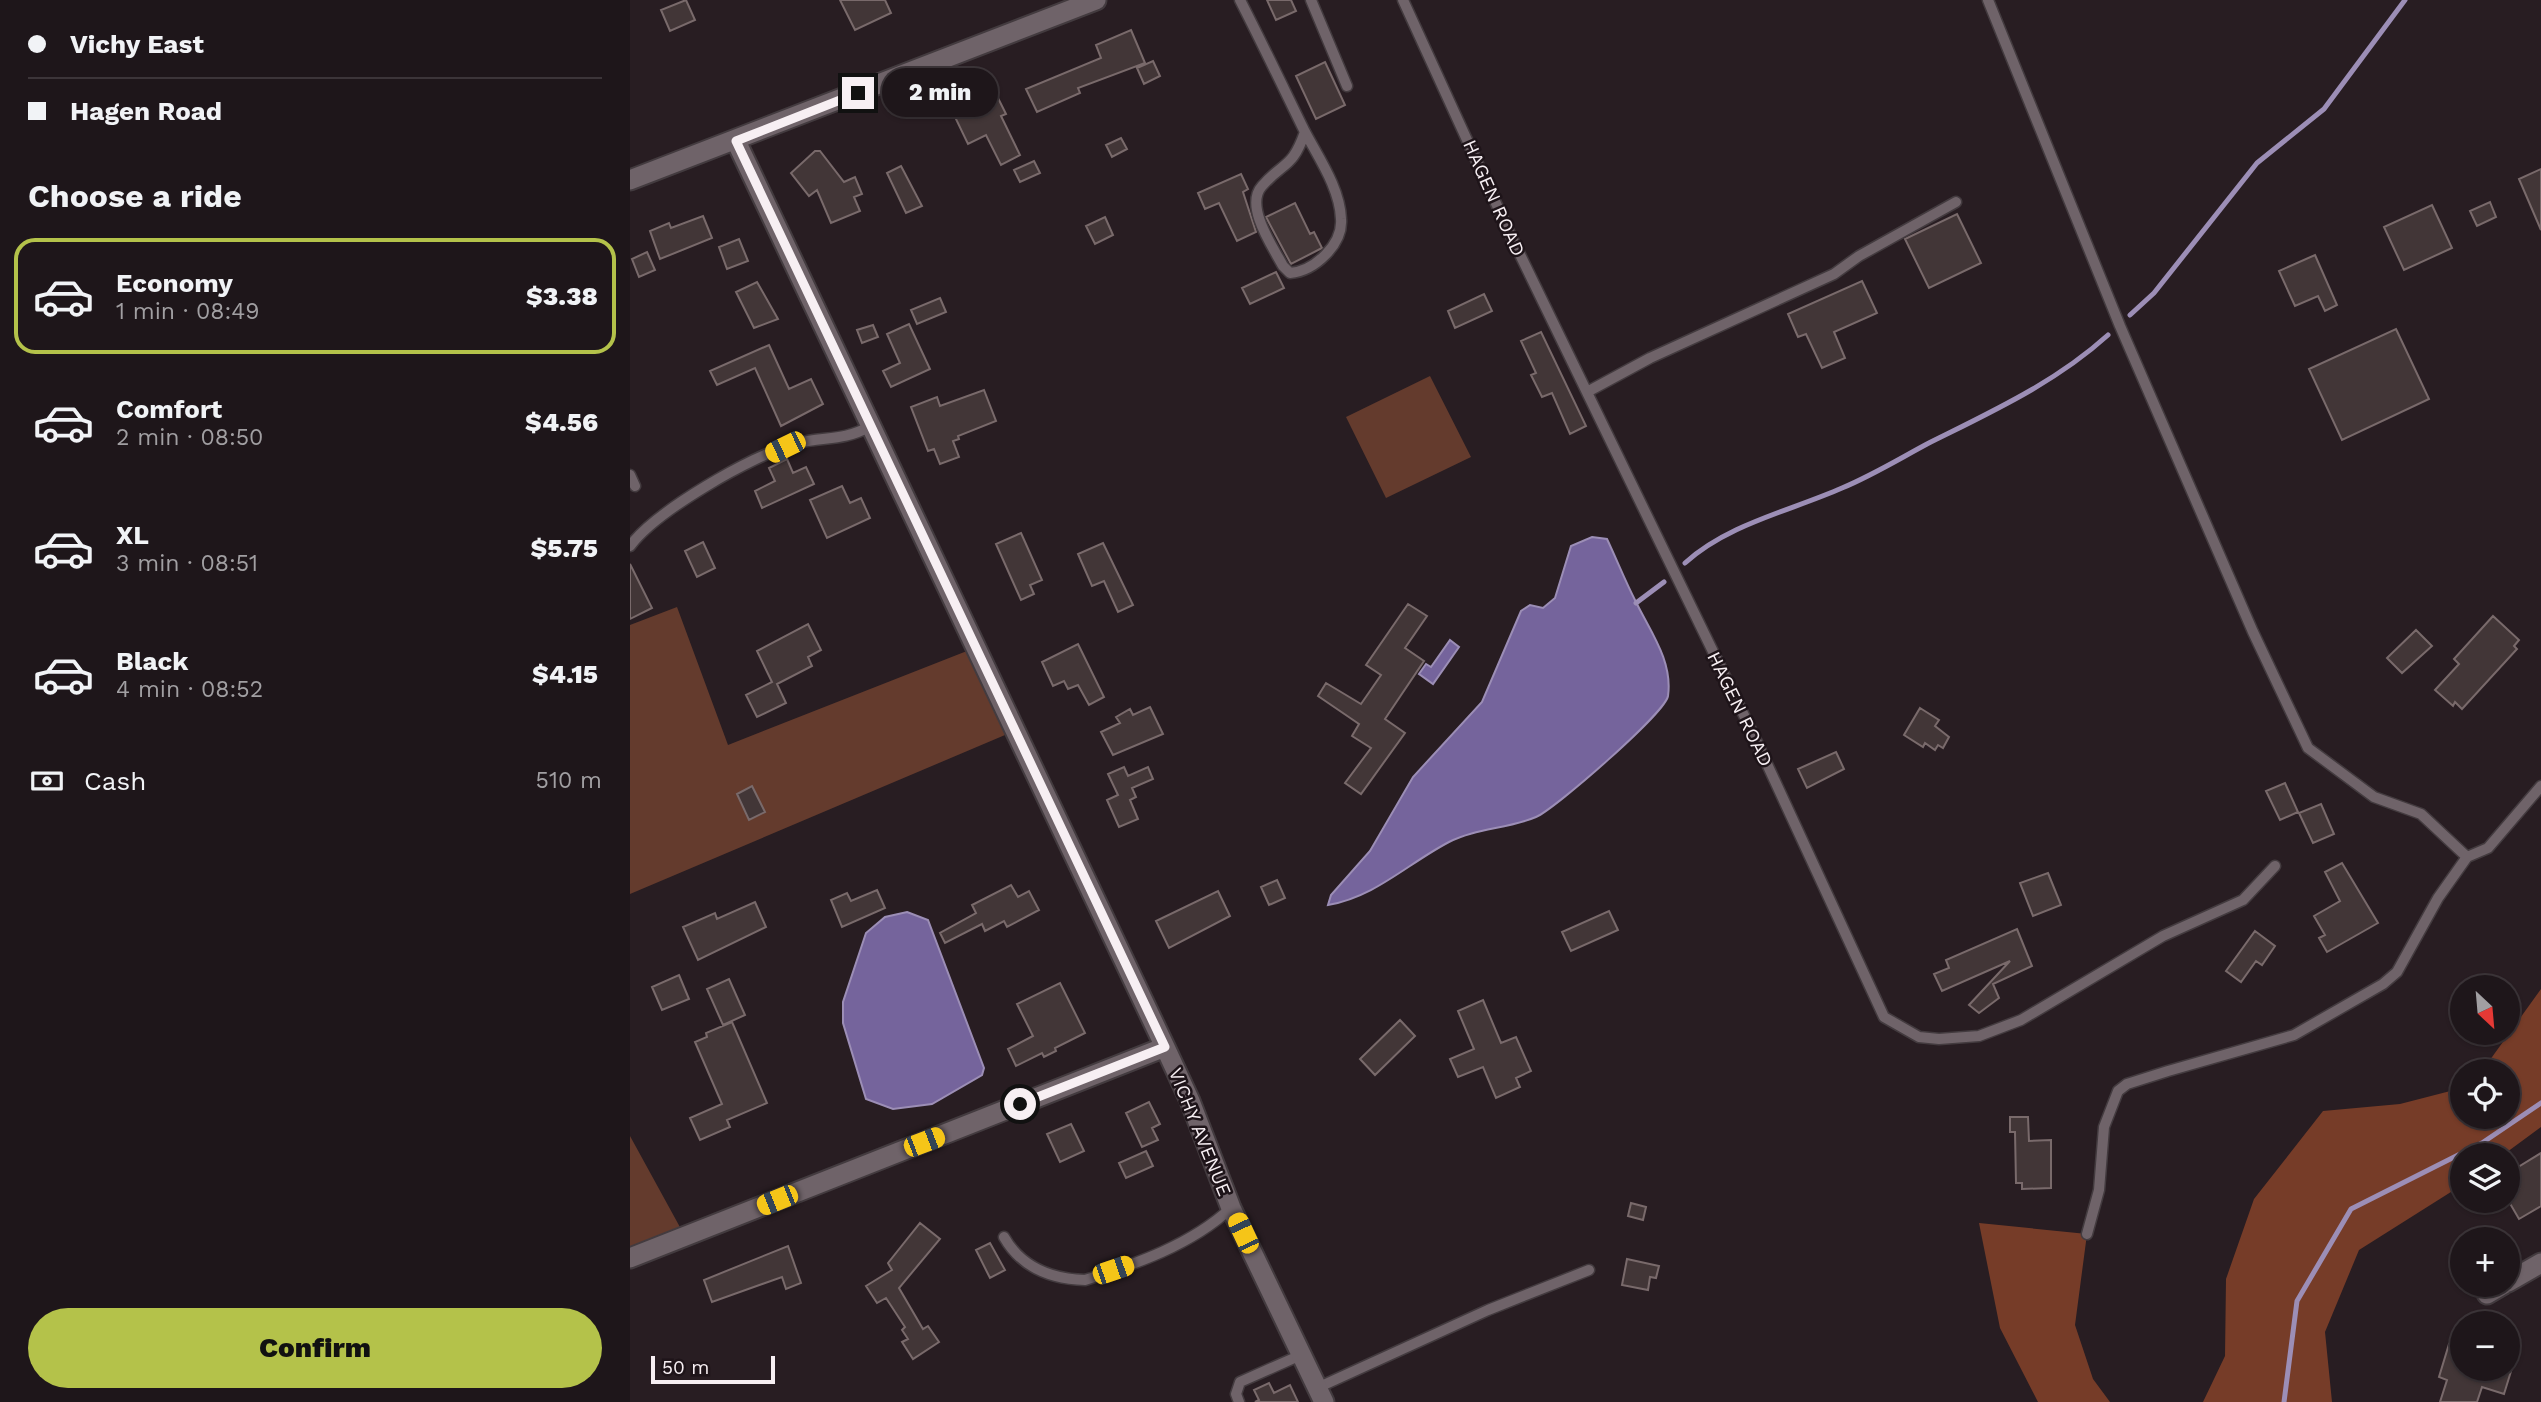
<!DOCTYPE html>
<meta charset="utf-8">
<style>
body{margin:0;font-family:"Work Sans",sans-serif;background:#2b2327;color:#f1f3f6;height:100vh;display:flex;flex-direction:column;font-size:26px;white-space:nowrap}
*{box-sizing:border-box;margin:0}
p{font-size:23px;color:#a19fa2}
.icon{flex:none;width:38px;height:38px;fill:none;stroke:currentColor;stroke-width:2;stroke-linecap:round;stroke-linejoin:round}
.map{position:relative;flex:1;overflow:hidden}
.details{display:flex;flex-direction:column;background:#1e161a;width:630px}
.details>*{flex:none}
.guide{display:grid;align-content:center;height:154px;padding:0 28px;background:#1e161a}
.needle{width:46px;rotate:154deg}
.tools{position:absolute;left:1820px;top:975px;display:grid;gap:14px}
.tools a{display:grid;place-items:center;width:70px;height:70px;border-radius:50%;background:#1e161a;box-shadow:0 2px 5px #0004,0 0 0 2px #3c3539;font-size:35px}
.scale{position:absolute;left:21px;bottom:18px;width:124px;box-sizing:border-box;padding-left:7px;border:4px solid #f7eff3;border-top:0;font-size:19px;line-height:24px;white-space:nowrap;color:#f7eff3;-webkit-text-stroke:5px #1e1419;paint-order:stroke}
.end{position:absolute;width:32px;height:32px;margin:-16px;border:9px solid #f7eff3;background:#111;box-shadow:0 0 0 4px #111}
.from{border-radius:50%}
.bubble{position:absolute;height:49px;border-radius:24px;background:#1e161a;box-shadow:0 2px 5px #0004,0 0 0 2px #3c3539;font-size:23px;font-weight:800;line-height:49px;text-align:center}
.car{position:absolute;width:21px;height:42px;margin:-21px -10px;border-radius:9px;box-shadow:0 0 5px 2px #0007;background:linear-gradient(#f5c518 24%,#345 0 40%,#f5c518 0 76%,#345 0 86%,#f5c518 0)}
.guide b{display:flex;align-items:center;gap:24px;height:66px;font-size:26px}
.guide b+b{border-top:2px solid #3c3539}
.guide i{width:18px;height:18px;background:#f1f3f6}
ul{padding:0;list-style:none}
li{display:flex;align-items:center;gap:21px;height:116px;margin:0 14px 10px;padding:0 14px;border:4px solid transparent;border-radius:21px}
li div{flex:1}
li b{display:block;font-size:26px}
li em{font-style:normal;font-weight:800}
li.current{border-color:#b4c24a}
li>.icon{width:63px;height:63px;stroke-width:1.5}
h2{padding:0 28px;font-size:32px;line-height:84px}
.pay{display:flex;align-items:center;gap:18px;height:77px;padding:0 28px;font-size:26px}
.pay p{margin-inline-start:auto}
.button{display:flex;gap:14px;margin-top:auto;padding:14px 28px}
.button a{flex:1;height:80px;border-radius:42px;background:#b4c24a;color:#111;font-size:28px;font-weight:800;line-height:80px;text-align:center}
main{display:flex;flex:1;min-height:0}
.map>svg:first-child{display:block}
.green{fill:#643b2d}
.forest{fill:#763c28}
.water{fill:#75649c;stroke:#9c8eb6;stroke-width:2}
.lines{fill:none;stroke-linecap:round;stroke-linejoin:round}
.stream{stroke:#9c8eb6;stroke-width:5}
.building{fill:#423637;stroke:#796a6b;stroke-width:2}
.lane-casing{stroke:#433b3f;stroke-width:13}
.street-casing{stroke:#433b3f;stroke-width:23}
.lane{stroke:#6f6369;stroke-width:10}
.street{stroke:#6f6369;stroke-width:19}
.route{stroke:#f7eff3;stroke-width:9}
.labels{text-anchor:middle;dominant-baseline:central;stroke-width:5;stroke-linejoin:round;paint-order:stroke}
.street-label{font-size:19px;fill:#f7eff3;stroke:#1e1419}
</style>
<main>
<section class="details">
<div class="guide">
<b><i class="from"></i>Vichy East</b>
<b><i></i>Hagen Road</b>
</div>
<h2>Choose a ride</h2>
<ul>
<li class="current"><svg class="icon" aria-label="car" viewBox="0 0 24 24"><path d="M5 17H2v-5l4-1 3-4h7l3 4 3 1v5h-3M9 17h6M6 11h13"/><circle cx="7" cy="17" r="2"/><circle cx="17" cy="17" r="2"/></svg><div><b>Economy</b><p>1 min · 08:49</p></div><em>$3.38</em></li>
<li><svg class="icon" aria-label="car" viewBox="0 0 24 24"><path d="M5 17H2v-5l4-1 3-4h7l3 4 3 1v5h-3M9 17h6M6 11h13"/><circle cx="7" cy="17" r="2"/><circle cx="17" cy="17" r="2"/></svg><div><b>Comfort</b><p>2 min · 08:50</p></div><em>$4.56</em></li>
<li><svg class="icon" aria-label="car" viewBox="0 0 24 24"><path d="M5 17H2v-5l4-1 3-4h7l3 4 3 1v5h-3M9 17h6M6 11h13"/><circle cx="7" cy="17" r="2"/><circle cx="17" cy="17" r="2"/></svg><div><b>XL</b><p>3 min · 08:51</p></div><em>$5.75</em></li>
<li><svg class="icon" aria-label="car" viewBox="0 0 24 24"><path d="M5 17H2v-5l4-1 3-4h7l3 4 3 1v5h-3M9 17h6M6 11h13"/><circle cx="7" cy="17" r="2"/><circle cx="17" cy="17" r="2"/></svg><div><b>Black</b><p>4 min · 08:52</p></div><em>$4.15</em></li>
</ul>
<div class="pay"><svg class="icon" aria-label="cash" viewBox="0 0 24 24"><path d="M3 7h18v10H3z"/><circle cx="12" cy="12" r="2"/></svg>Cash<p>510 m</p></div>
<div class="button"><a>Confirm</a></div>
</section>
<div class="map">
<svg width="1911" height="1402" viewBox="0 0 1911 1402">
<rect width="100%" height="100%" fill="#281d22"/>
<!-- green -->
<path class="green" d="M800 376 841 457 756 498 716 417Z
M47 607 98 745 342 649 375 735 0 894V625Z
M0 1136 51 1229 0 1252Z"/>
<!-- forest -->
<path class="forest" d="M1911 989V1127L1873 1155H1832V1185L1729 1250 1695 1332 1702 1402H1573L1595 1356 1596 1279 1624 1199 1693 1111 1770 1104 1832 1088V1116H1878V1071H1852Z
M1349 1223 1457 1234 1445 1325 1463 1379 1480 1402H1408L1370 1328Z"/>
<!-- water -->
<path class="water" d="M962 537 977 539C987 560 995 581 1006 602 1020 631 1043 661 1038 696 1035 713 925 809 906 817 878 829 846 828 819 842 777 864 745 897 698 905L701 895 740 851 783 777 852 702 891 611 900 605 913 608 925 598 941 546Z
M820 640 829 647 803 684 789 674 796 664 801 667Z
M277 912 298 920 354 1068 352 1075 302 1104 263 1109 236 1099 213 1023V1002L236 933 255 917Z"/>
<g class="lines">
<!-- stream -->
<path class="stream" d="M1500 315 1524 293 1627 163 1694 109 1775 0
M1055 563C1098 524 1160 511 1212 488 1241 476 1269 459 1297 444 1361 412 1425 383 1478 335
M1006 603 1034 582
M1654 1402 1667 1301 1721 1209 1852 1143 1911 1103"/>
</g>
<!-- building -->
<path class="building" d="M56 0 65 20 40 31 31 10Z
M210 0H255L261 13 225 30Z
M637 0H661L666 11 646 20Z
M501 30 515 63 448 88 450 93 407 112 396 89 471 58 466 45Z
M523 61 530 76 514 84 507 68Z
M695 62 715 105 686 119 666 76Z
M367 96 376 114 371 116 390 155 371 165 356 135 338 144 325 117 335 112 332 106 346 99 349 105Z
M491 138 497 149 482 157 476 145Z
M185 151H190L214 182 225 177 232 194 224 197 230 211 201 223 187 190 179 196 161 173Z
M404 161 410 173 390 182 384 170Z
M271 166 292 206 276 213 257 173Z
M1911 169V230L1889 179Z
M611 174 618 189 613 192 626 232 607 241 589 203 575 209 568 193Z
M1860 202 1866 217 1847 226 1840 211Z
M665 203 680 234 684 232 692 248 661 264 636 217Z
M1802 205 1822 248 1774 270 1754 227Z
M1327 214 1351 263 1299 288 1275 239Z
M73 216 82 238 30 259 20 231 39 223 41 228Z
M475 217 483 235 465 244 456 226Z
M109 239 118 261 97 269 89 247Z
M17 252 25 270 9 277 2 259Z
M1685 255 1707 305 1695 311 1688 296 1665 306 1649 271Z
M646 272 654 288 620 304 612 288Z
M1232 281 1247 313 1204 332 1215 358 1192 368 1176 334 1168 337 1158 314Z
M127 282 148 319 124 328 106 292Z
M854 294 862 311 825 328 818 311Z
M310 298 316 312 287 324 281 310Z
M279 324 300 369 261 387 253 371 270 363 257 334Z
M243 325 248 337 232 343 227 330Z
M1766 329 1799 399 1712 440 1679 369Z
M911 332 956 426 940 434 922 393 912 397 901 375 906 373 891 341Z
M139 345 159 389 181 379 193 404 151 426 125 368 87 385 80 371Z
M354 390 366 421 328 436 329 439 323 441 329 457 310 464 304 449 298 451 281 407 307 397 310 406Z
M157 459 163 473 176 467 184 484 132 508 125 491 145 481 139 468Z
M212 486 220 503 231 498 240 518 197 538 180 500Z
M391 533 412 580 400 585 404 594 391 600 366 544Z
M73 542 85 568 67 577 55 551Z
M473 543 503 605 488 612 474 581 462 586 448 554Z
M0 564 22 608 0 619Z
M778 604 797 616 775 648 794 661 755 719 775 733 731 794 715 783 741 748 722 736 729 724 688 696 696 683 731 704 751 675 736 665Z
M1863 616 1889 640 1884 646 1887 649 1832 709 1825 702 1823 706 1805 690 1829 664 1824 659Z
M178 624 191 650 178 657 182 666 147 684 156 703 127 717 116 695 142 682 127 651Z
M1786 630 1802 646 1772 673 1757 658Z
M448 644 474 697 459 705 448 685 438 689 434 681 423 686 412 662Z
M520 707 533 734 483 755 471 732 490 723 486 717 500 709 503 715Z
M1290 708 1309 720 1305 726 1319 737 1313 748 1308 745 1305 750 1295 743 1293 747 1274 735Z
M1206 752 1214 769 1177 788 1168 769Z
M494 767 498 776 518 767 523 779 502 788 506 797 500 800 508 819 489 827 477 800 488 795 478 774Z
M1655 783 1668 812 1650 820 1636 791Z
M122 786 135 812 119 820 107 794Z
M1691 804 1704 834 1683 843 1669 813Z
M1712 863 1748 923 1697 952 1689 938 1695 935 1684 916 1710 901 1695 872Z
M1418 873 1431 905 1403 916 1390 883Z
M647 880 655 898 639 905 631 887Z
M381 885 388 897 399 891 409 910 377 927 374 921 355 931 352 924 315 943 310 933 346 913 342 905Z
M247 890 255 908 212 927 201 900 217 893 221 901Z
M588 891 600 916 539 948 526 921Z
M125 902 136 927 68 960 53 927 85 913 87 919Z
M979 911 988 930 941 951 932 932Z
M1387 929 1402 966 1363 984 1369 998 1349 1013 1339 1005 1380 961 1312 991 1304 974 1319 968 1316 960Z
M1625 931 1645 946 1632 965 1626 961 1611 982 1596 971Z
M49 975 59 999 32 1010 22 987Z
M99 979 115 1015 93 1025 77 989Z
M430 983 455 1033 425 1048 426 1051 414 1057 412 1053 386 1066 378 1049 403 1036 387 1004Z
M853 1000 871 1043 886 1037 901 1071 886 1078 890 1087 866 1098 853 1067 828 1077 820 1059 844 1049 828 1011Z
M770 1020 785 1036 745 1075 730 1059Z
M102 1022 137 1103 97 1120 100 1127 70 1140 60 1118 92 1104 65 1042 77 1037 76 1033Z
M519 1102 530 1124 522 1128 528 1140 512 1147 496 1113Z
M1380 1117H1398L1399 1141 1421 1140V1188L1392 1189V1183H1386L1385 1132H1380Z
M441 1124 454 1151 430 1162 417 1134Z
M516 1151 523 1166 496 1178 489 1163Z
M1911 1153V1206L1889 1219 1878 1200V1195L1889 1188 1880 1172Z
M1001 1203 1016 1207 1013 1220 998 1216Z
M290 1223 310 1239 269 1288 293 1329 298 1326 309 1342 283 1359 272 1342 278 1339 272 1330 275 1327 256 1298 247 1303 236 1286 262 1270 258 1263Z
M360 1243 375 1270 360 1278 346 1250Z
M158 1246 171 1283 156 1289 152 1277 82 1302 74 1280Z
M997 1259 1029 1266 1026 1278 1020 1277 1018 1290 992 1285Z
M1819 1344 1832 1348V1368H1882L1874 1394 1852 1387 1847 1402H1810L1817 1380 1809 1377Z
M639 1383 644 1393 660 1385 668 1402H625L629 1400 624 1390Z"/>
<g class="lines">
<!-- lane casing -->
<g class="lane-casing">
<path id="lane" d="M610 0C632 43 653 87 674 130 688 157 710 188 711 219 713 244 685 271 660 273L653 266C643 247 614 206 632 186 654 161 662 169 675 132
M681 0 717 86
M773 0 880 234 1125 738 1254 1017 1289 1037 1309 1039 1349 1036 1391 1020 1533 936 1613 900 1645 866
M1358 0 1490 326 1623 632 1678 748 1744 797 1791 814 1837 857 1858 848 1911 786
M957 392 1020 358 1204 274 1229 256 1326 202
M0 475 5 486
M0 546C26 511 121 456 164 444 195 435 209 443 241 426
M1457 1234 1469 1190 1474 1127 1488 1091 1497 1084 1538 1071 1664 1035 1753 984 1767 972 1808 898 1837 857
M374 1237C391 1267 421 1279 455 1280 506 1264 561 1245 601 1208
M687 1388 858 1310 959 1270
M609 1402 606 1394 610 1382 671 1355"/>
</g>
<!-- street casing -->
<g class="street-casing">
<path id="street" d="M106 141 535 1047 560 1101 601 1208 694 1402
M0 180 466 0
M0 1258 535 1047
M1878 1282 1911 1263
M1857 1294 1874 1284"/>
</g>
<!-- lane -->
<use href="#lane" class="lane"/>
<!-- street -->
<use href="#street" class="street"/>
</g>
<g class="lines">
<!-- route -->
<path class="route" d="M228 93 106 141 535 1047 390 1104"/>
</g>
<g class="labels">
<!-- street labels -->
<g class="street-label">
<text transform="translate(864 198) rotate(66)">HAGEN ROAD</text>
<text transform="translate(1110 709) rotate(64)">HAGEN ROAD</text>
<text transform="translate(570 1132) rotate(68)">VICHY AVENUE</text>
</g>
</g>
</svg>
<div class="tools">
<a><svg class="needle" viewBox="-14 -14 28 28"><path d="M0-13l5 13h-10z" fill="#e53935"/><path d="M0 13l5-13h-10z" fill="#a19fa2"/></svg></a>
<a><svg class="icon" aria-label="locate" viewBox="0 0 24 24"><circle cx="12" cy="12" r="6"/><path d="M12 2v4M12 18v4M2 12h4M18 12h4"/></svg></a>
<a><svg class="icon" aria-label="layers" viewBox="0 0 24 24"><path d="M12 4l9 5-9 5-9-5zM3 14l9 5 9-5"/></svg></a>
<a>+</a>
<a>−</a>
</div>
<div class="scale">50 m</div>
<i class="end from" style="left:390px;top:1104px"></i>
<i class="end" style="left:228px;top:93px"></i>
<div class="bubble" style="left:252px;top:68px;width:116px">2 min</div>
<i class="car" style="left:155px;top:447px;rotate:244deg"></i>
<i class="car" style="left:294px;top:1142px;rotate:69deg"></i>
<i class="car" style="left:147px;top:1200px;rotate:248deg"></i>
<i class="car" style="left:613px;top:1233px;rotate:335deg"></i>
<i class="car" style="left:483px;top:1270px;rotate:71deg"></i>
</div>
</main>
